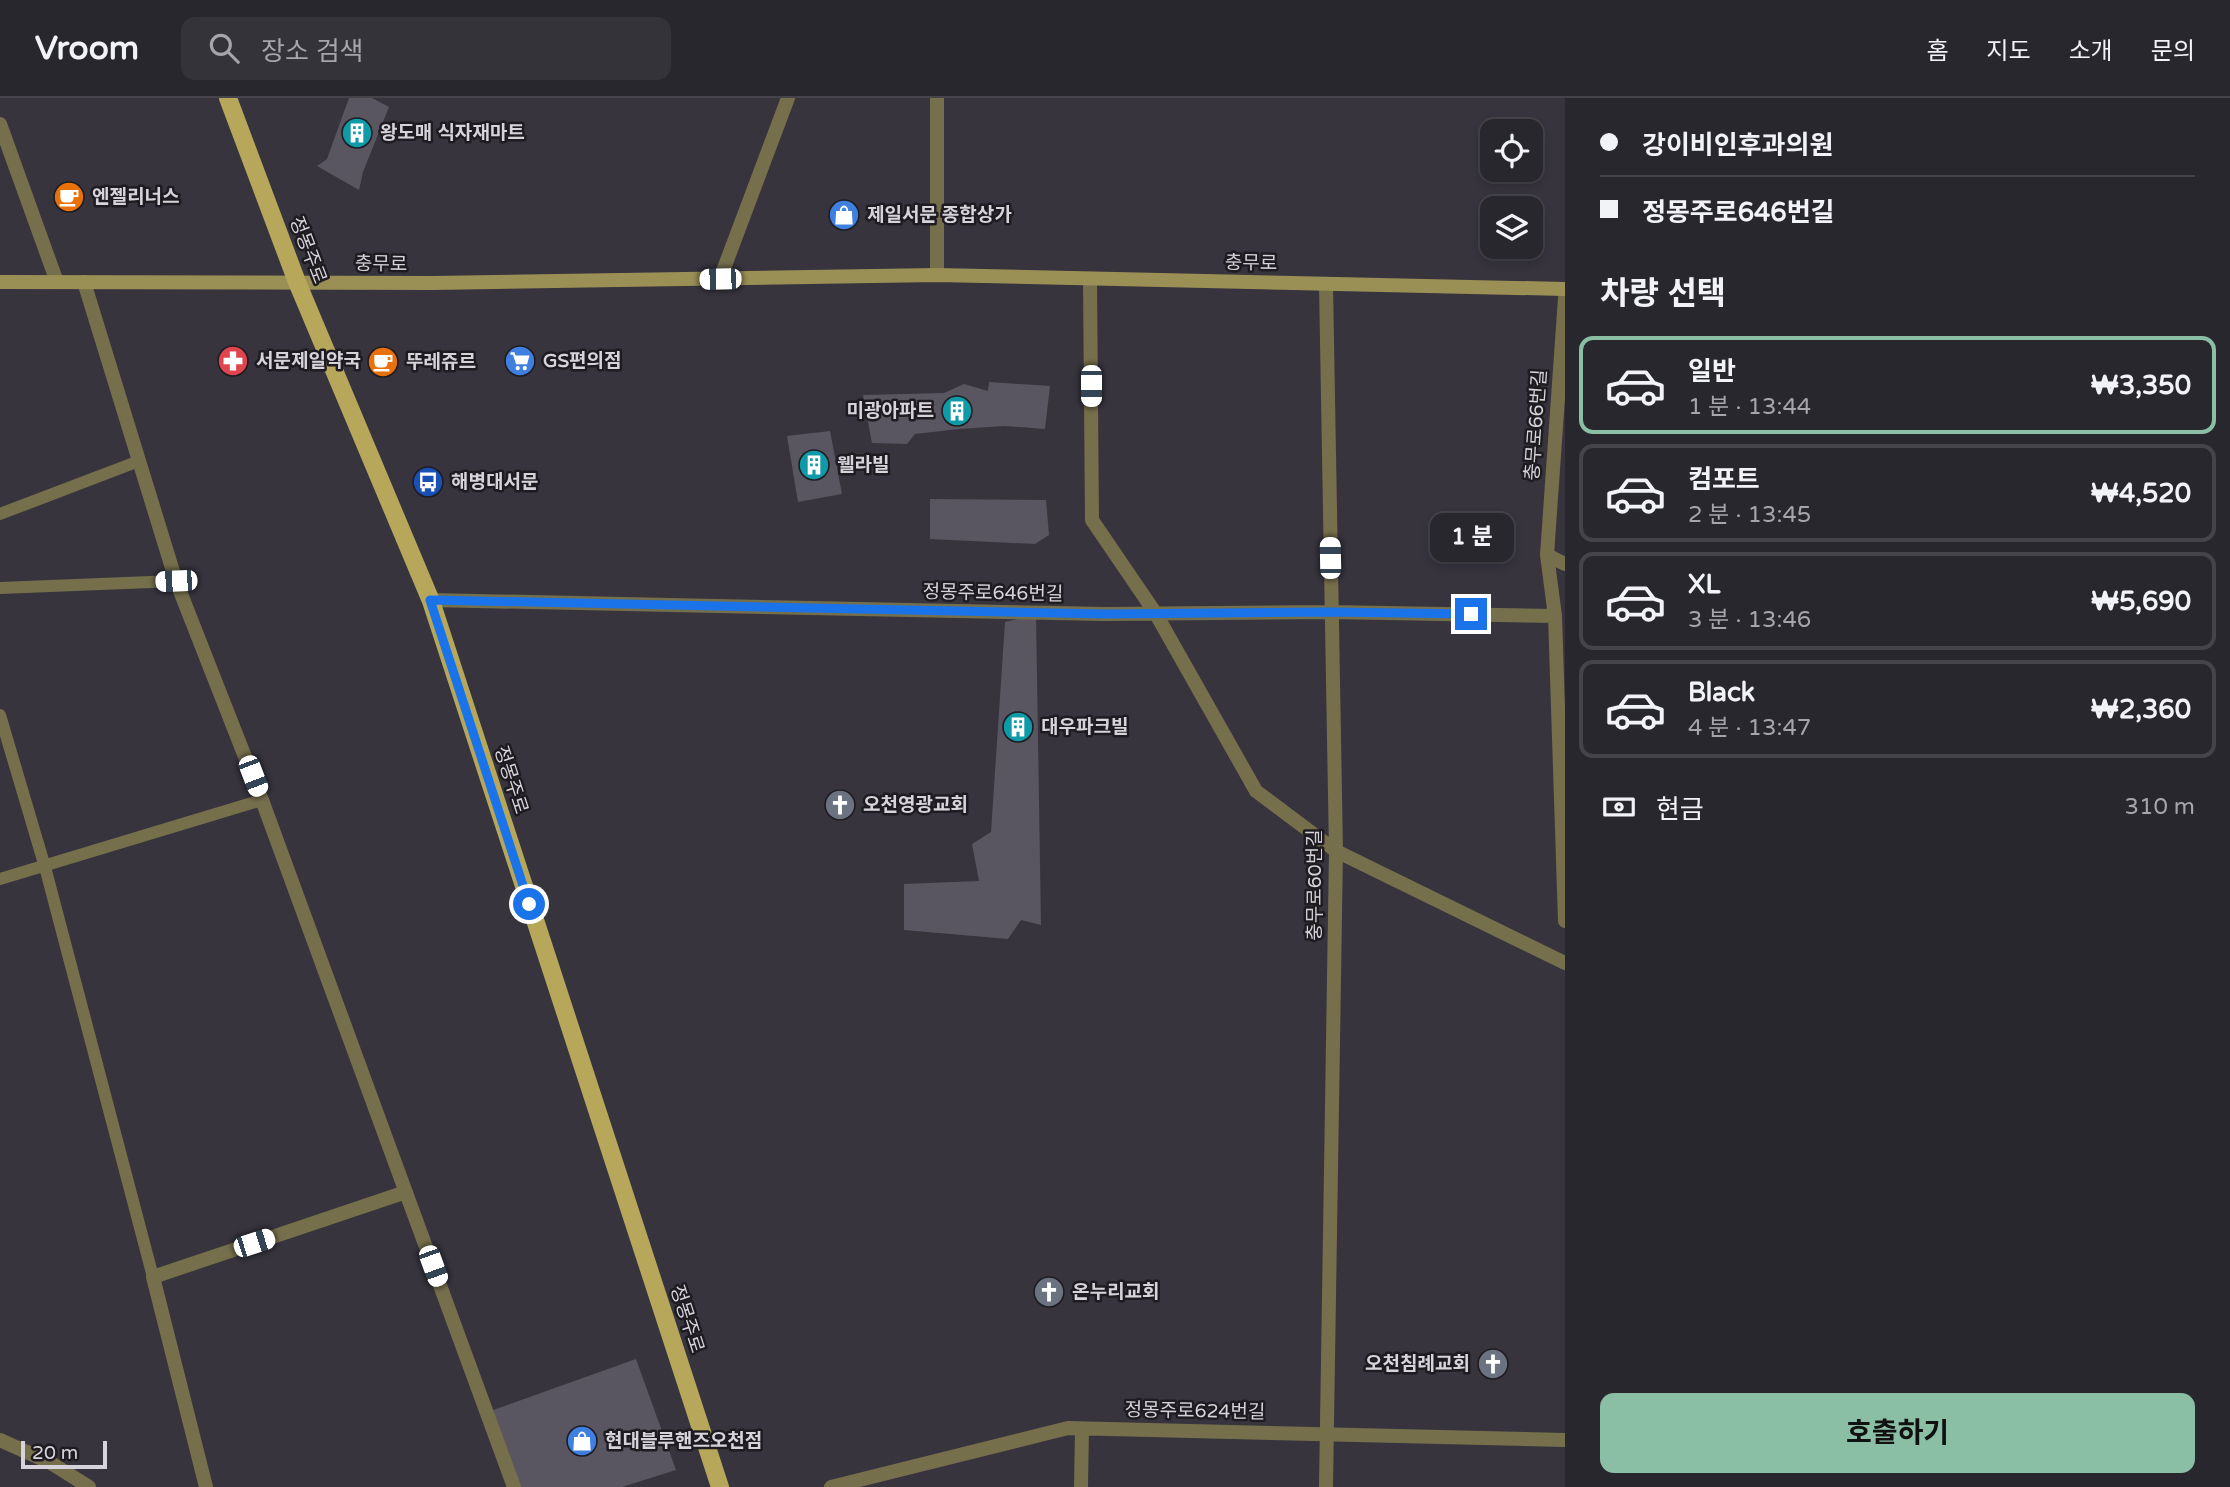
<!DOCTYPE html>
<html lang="ko">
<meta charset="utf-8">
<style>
body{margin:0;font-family:"Varela Round","Noto Sans KR",sans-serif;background:#35333a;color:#f1f3f6;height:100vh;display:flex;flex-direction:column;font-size:26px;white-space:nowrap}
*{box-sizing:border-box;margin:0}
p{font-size:23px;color:#a5a5aa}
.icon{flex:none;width:38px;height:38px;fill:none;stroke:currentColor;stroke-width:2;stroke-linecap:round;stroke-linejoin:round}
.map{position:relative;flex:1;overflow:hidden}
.details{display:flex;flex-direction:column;background:#29272e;width:665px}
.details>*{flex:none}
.guide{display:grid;align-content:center;height:154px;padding:0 35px;background:#29272e}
.buttons{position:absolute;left:1480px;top:21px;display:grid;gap:14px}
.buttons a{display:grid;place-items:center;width:63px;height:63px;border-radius:14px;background:#29272e;box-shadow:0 4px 10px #0003,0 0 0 2px #45444a;font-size:35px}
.scale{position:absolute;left:21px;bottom:18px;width:86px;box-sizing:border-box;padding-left:7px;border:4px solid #d6d4da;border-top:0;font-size:19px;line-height:24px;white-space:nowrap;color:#d6d4da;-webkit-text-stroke:5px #1e1c21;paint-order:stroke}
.end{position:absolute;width:32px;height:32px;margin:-16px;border:9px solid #1a73e8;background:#fff;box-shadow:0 0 0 4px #fff}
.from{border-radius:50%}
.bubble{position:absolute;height:49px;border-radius:14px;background:#29272e;box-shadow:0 4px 10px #0003,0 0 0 2px #45444a;font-size:23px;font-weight:700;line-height:49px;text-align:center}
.car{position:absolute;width:21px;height:42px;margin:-21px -10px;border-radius:9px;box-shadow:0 0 5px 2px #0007;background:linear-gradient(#fff 24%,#345 0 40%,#fff 0 76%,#345 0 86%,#fff 0)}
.guide b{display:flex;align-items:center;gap:24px;height:66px;font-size:26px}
.guide b+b{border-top:2px solid #45444a}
.guide i{width:18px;height:18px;background:#f1f3f6}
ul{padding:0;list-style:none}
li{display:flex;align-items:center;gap:21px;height:98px;margin:0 14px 10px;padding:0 21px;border:4px solid #45444a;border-radius:14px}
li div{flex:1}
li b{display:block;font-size:26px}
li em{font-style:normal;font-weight:700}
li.current{border-color:#8abfa5}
li>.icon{width:63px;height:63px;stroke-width:1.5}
h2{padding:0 35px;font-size:32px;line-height:84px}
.pay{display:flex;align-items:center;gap:18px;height:77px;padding:0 35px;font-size:26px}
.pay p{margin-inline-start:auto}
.cta{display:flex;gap:14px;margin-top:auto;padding:14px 35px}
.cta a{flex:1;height:80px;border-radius:14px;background:#8abfa5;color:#111;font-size:28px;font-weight:700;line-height:80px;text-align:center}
header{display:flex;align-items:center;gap:42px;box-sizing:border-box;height:98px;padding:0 35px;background:#29272e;border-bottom:2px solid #45444a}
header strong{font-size:33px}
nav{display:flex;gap:38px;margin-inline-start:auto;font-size:24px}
.search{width:490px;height:63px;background:#35333a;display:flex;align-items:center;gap:18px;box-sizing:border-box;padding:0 24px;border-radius:14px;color:#a5a5aa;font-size:26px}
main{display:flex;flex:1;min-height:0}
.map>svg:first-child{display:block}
.building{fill:#595661}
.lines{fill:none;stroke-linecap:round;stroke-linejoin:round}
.lane{stroke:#766f4c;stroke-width:12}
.street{stroke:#766f4c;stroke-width:14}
.secondary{stroke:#9a8f55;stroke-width:14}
.primary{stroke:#b6a75b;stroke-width:18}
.route{stroke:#1a73e8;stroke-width:9}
.labels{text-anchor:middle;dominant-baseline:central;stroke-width:5;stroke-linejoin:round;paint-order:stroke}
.poi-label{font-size:19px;font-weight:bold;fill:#d6d4da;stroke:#1e1c21;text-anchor:start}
.street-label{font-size:19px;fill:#d6d4da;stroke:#1e1c21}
</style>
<header>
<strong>Vroom</strong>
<div class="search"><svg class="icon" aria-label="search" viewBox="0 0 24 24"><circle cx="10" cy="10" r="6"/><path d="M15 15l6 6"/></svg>장소 검색</div>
<nav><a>홈</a><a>지도</a><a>소개</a><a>문의</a></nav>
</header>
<main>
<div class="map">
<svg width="1565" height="1389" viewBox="0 0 1565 1389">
<rect width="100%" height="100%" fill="#37343e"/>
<!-- building -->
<path class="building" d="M349 0H372L389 9 363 74 359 92 317 68 327 61Z
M989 284 1050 288 1045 331 1005 328 959 331 915 336 907 346 872 345 863 297 944 295 964 286 988 293Z
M830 333 842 396 798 404 787 338Z
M930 401 1046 402 1049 437 1035 446 930 441Z
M1036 517 1041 827 1021 822 1008 841 904 832V786L979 783 972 746 991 734 1005 524Z
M636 1261 676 1372 622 1389H517L485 1315Z"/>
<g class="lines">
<!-- lane -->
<path class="lane" d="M0 416 139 363
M0 490 176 483
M0 617 45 769 153 1179
M0 781 262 702"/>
<!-- street -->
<path class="street" d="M0 26 57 184
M937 177V0
M720 181 788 0
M1090 181 1092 422 1156 516 1256 693 1336 753 1565 865
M84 184 176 483 262 702 514 1389
M1565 200 1547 457 1555 518 1565 823
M1547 457 1565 466
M430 502 1105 516 1331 514 1555 518
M0 1342 51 1365 89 1389
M206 1389 153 1179 406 1094
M831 1389 1068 1330 1565 1342
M1081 1389 1082 1331
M1326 1389 1336 753 1326 186"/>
<!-- secondary -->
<path class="secondary" d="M0 184 433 185 937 177 1565 191"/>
<!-- primary -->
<path class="primary" d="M228 0 297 184 431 503 720 1389"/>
</g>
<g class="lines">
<!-- route -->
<path class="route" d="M529 806 430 502 1105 516 1331 514 1471 516"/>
</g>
<!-- icons -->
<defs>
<g id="building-disc" transform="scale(1.575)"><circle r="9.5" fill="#0f9aa8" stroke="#1e1c21"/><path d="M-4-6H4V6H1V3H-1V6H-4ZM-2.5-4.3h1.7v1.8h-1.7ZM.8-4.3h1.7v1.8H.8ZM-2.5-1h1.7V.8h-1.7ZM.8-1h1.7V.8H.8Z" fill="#fff"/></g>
<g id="cafe-disc" transform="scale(1.575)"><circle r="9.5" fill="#e8710a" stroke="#1e1c21"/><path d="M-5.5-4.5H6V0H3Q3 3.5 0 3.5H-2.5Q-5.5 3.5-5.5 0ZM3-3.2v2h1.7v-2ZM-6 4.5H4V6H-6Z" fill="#fff"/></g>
<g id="shop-disc" transform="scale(1.575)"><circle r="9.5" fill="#3f7fe0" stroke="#1e1c21"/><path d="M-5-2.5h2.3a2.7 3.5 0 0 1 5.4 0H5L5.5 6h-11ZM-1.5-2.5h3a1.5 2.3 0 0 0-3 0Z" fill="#fff"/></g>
<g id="pharmacy-disc" transform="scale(1.575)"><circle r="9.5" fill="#e0444e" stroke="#1e1c21"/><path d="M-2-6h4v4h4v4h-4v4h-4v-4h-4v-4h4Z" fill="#fff"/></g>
<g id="supermarket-disc" transform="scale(1.575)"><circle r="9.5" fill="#3f7fe0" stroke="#1e1c21"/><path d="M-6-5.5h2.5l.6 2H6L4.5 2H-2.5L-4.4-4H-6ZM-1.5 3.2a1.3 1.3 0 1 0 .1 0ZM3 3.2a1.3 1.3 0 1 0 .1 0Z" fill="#fff"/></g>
<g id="bus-disc" transform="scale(1.575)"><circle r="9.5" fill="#1a4fb4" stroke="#1e1c21"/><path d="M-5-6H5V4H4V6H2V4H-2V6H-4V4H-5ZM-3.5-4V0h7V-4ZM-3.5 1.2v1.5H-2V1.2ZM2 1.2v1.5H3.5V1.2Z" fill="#fff"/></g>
<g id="church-disc" transform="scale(1.575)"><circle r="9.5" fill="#6b7280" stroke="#1e1c21"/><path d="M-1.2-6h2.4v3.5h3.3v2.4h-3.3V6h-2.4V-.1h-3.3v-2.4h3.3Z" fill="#fff"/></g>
</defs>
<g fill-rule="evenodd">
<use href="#building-disc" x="357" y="35"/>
<use href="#cafe-disc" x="69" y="99"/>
<use href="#shop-disc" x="844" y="117"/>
<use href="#pharmacy-disc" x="233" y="263"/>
<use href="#supermarket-disc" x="520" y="263"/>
<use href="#cafe-disc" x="383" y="264"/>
<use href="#building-disc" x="957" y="313"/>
<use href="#building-disc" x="814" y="367"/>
<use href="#bus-disc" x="428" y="384"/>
<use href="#building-disc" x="1018" y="629"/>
<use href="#church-disc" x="840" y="707"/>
<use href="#church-disc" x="1049" y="1194"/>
<use href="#church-disc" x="1493" y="1266"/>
<use href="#shop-disc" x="582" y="1343"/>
</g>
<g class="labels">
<!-- poi labels -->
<g class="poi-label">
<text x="380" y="35">왕도매 식자재마트</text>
<text x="92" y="99">엔젤리너스</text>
<text x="867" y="117">제일서문 종합상가</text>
<text x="256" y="263">서문제일약국</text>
<text x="543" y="263">GS편의점</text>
<text x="406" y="264">뚜레쥬르</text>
<text x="934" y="313" text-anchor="end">미광아파트</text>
<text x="837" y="367">웰라빌</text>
<text x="451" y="384">해병대서문</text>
<text x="1041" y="629">대우파크빌</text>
<text x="863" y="707">오천영광교회</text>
<text x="1072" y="1194">온누리교회</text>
<text x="1470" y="1266" text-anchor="end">오천침례교회</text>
<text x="605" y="1343">현대블루핸즈오천점</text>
</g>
<!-- street labels -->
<g class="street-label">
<text transform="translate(308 152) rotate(69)">정몽주로</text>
<text transform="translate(1251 165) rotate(1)">충무로</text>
<text transform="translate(381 166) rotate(1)">충무로</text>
<text transform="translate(1536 327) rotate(-86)">충무로66번길</text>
<text transform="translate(993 495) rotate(1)">정몽주로646번길</text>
<text transform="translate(511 682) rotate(72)">정몽주로</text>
<text transform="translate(1315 787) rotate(-90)">충무로60번길</text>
<text transform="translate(687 1221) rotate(72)">정몽주로</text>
<text transform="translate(1195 1313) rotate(1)">정몽주로624번길</text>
</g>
</g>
</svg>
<div class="buttons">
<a><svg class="icon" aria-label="locate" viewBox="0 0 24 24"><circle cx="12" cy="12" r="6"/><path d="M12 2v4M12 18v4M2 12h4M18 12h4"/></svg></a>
<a><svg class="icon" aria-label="layers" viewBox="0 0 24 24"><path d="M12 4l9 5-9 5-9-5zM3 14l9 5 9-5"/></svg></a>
</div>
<div class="scale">20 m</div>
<i class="end from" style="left:529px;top:806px"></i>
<i class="end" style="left:1471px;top:516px"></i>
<div class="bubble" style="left:1430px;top:415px;width:84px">1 분</div>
<i class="car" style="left:720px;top:181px;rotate:269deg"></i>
<i class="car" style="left:1091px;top:288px;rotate:180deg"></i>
<i class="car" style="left:1330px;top:460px;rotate:359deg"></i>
<i class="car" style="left:176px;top:483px;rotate:268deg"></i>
<i class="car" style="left:253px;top:678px;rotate:159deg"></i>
<i class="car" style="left:254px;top:1145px;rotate:72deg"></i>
<i class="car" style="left:433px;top:1168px;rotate:160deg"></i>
</div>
<section class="details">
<div class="guide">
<b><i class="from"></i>강이비인후과의원</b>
<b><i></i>정몽주로646번길</b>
</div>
<h2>차량 선택</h2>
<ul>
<li class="current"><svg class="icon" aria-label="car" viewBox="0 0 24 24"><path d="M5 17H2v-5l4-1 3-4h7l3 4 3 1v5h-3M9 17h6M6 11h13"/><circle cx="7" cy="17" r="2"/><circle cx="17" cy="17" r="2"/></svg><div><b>일반</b><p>1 분 · 13:44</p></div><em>₩3,350</em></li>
<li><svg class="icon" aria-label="car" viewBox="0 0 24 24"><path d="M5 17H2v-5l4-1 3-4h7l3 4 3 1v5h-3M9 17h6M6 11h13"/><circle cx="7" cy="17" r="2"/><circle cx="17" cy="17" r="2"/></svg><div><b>컴포트</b><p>2 분 · 13:45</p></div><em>₩4,520</em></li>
<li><svg class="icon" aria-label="car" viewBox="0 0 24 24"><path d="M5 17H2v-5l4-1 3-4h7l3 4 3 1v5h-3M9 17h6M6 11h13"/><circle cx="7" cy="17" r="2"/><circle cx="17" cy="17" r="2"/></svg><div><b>XL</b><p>3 분 · 13:46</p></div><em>₩5,690</em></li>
<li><svg class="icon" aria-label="car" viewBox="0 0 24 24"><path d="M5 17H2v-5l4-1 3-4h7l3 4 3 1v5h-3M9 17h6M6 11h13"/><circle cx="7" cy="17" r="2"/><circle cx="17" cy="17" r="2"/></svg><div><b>Black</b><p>4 분 · 13:47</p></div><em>₩2,360</em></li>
</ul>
<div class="pay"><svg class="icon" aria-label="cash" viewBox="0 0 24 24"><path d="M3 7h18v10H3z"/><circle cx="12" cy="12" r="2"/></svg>현금<p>310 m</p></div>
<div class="cta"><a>호출하기</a></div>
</section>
</main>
